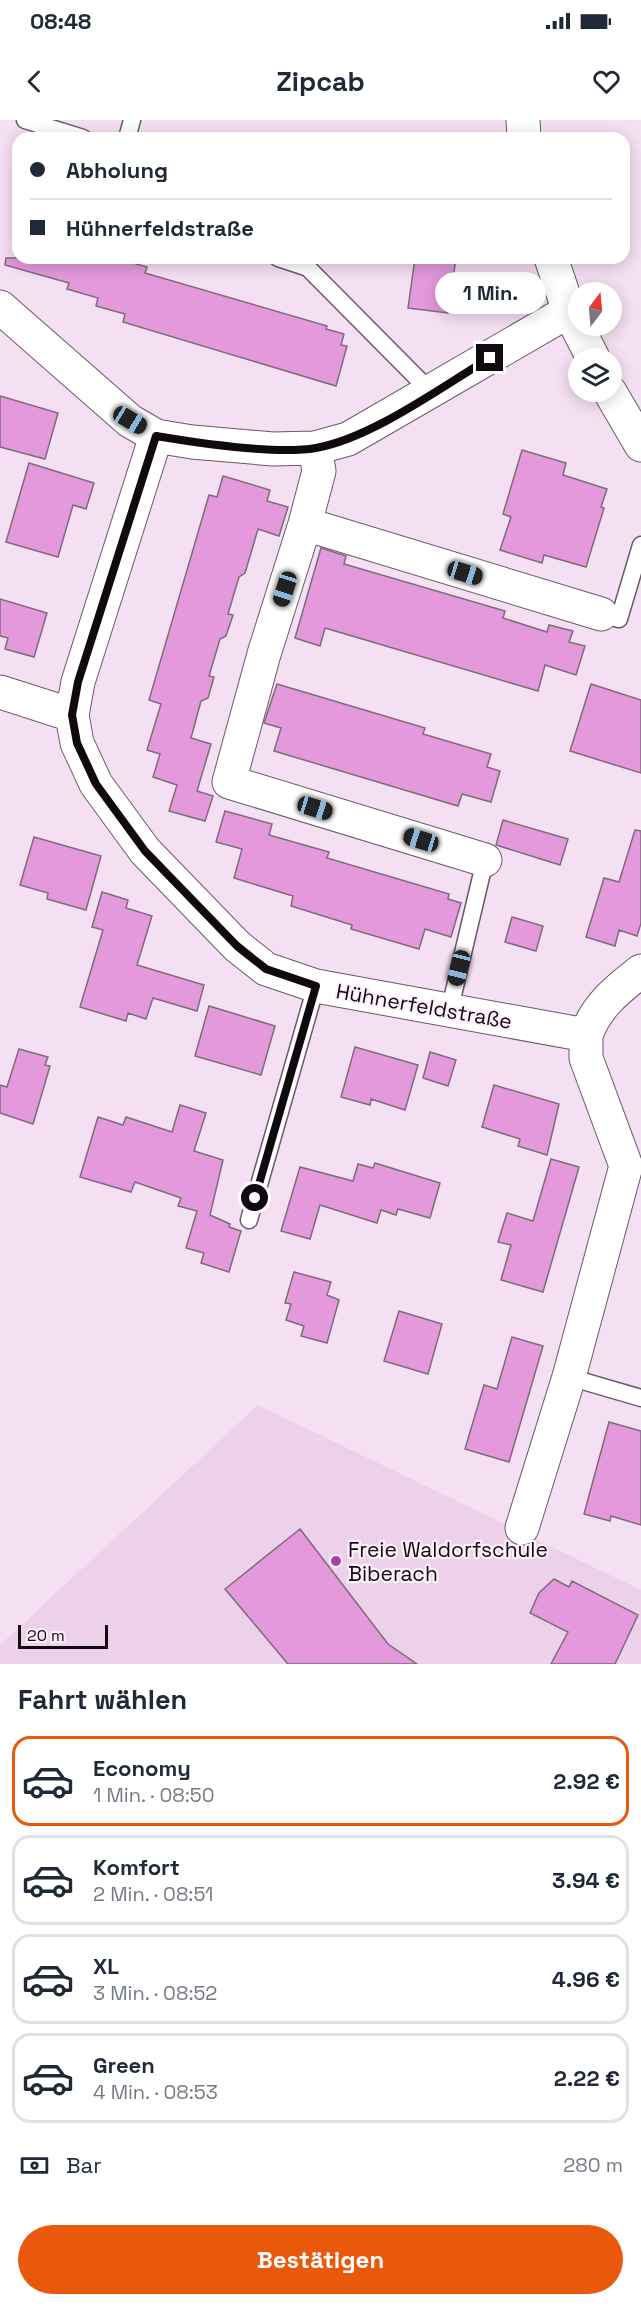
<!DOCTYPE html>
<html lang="de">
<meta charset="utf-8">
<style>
body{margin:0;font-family:"Space Grotesk",sans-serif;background:#f6f6f7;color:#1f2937;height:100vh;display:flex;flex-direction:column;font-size:22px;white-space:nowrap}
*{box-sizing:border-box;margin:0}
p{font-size:20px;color:#747a83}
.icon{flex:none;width:33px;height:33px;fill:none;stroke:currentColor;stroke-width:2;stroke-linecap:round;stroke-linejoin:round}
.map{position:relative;height:1544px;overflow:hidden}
.details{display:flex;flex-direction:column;background:#fff;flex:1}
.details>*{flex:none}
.hud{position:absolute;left:12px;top:12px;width:618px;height:132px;border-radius:18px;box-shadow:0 3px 15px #0003;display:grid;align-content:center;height:132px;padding:0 18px;background:#fff}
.needle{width:39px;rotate:16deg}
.tools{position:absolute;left:568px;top:162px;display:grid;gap:12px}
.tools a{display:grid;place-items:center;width:54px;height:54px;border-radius:50%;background:#fff;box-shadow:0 3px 15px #0003;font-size:30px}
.scale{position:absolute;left:18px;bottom:15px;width:90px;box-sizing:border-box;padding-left:6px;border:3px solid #10090f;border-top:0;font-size:16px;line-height:21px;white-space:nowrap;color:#10090f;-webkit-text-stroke:4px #fdf0fb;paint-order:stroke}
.end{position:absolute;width:27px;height:27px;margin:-14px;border:8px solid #10090f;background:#fff;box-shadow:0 0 0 3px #fff}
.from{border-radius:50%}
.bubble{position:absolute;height:42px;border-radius:21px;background:#fff;box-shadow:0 3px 15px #0003;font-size:20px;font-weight:800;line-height:42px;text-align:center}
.car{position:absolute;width:18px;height:36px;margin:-18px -9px;border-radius:8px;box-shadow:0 0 4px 2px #0007;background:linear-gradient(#222 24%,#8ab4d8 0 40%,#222 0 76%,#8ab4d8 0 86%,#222 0)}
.hud b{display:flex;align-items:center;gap:21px;height:57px;font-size:22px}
.hud b+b{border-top:2px solid #e0e1e3}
.hud i{width:15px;height:15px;background:#1f2937}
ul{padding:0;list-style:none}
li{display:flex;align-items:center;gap:18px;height:90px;margin:0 12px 9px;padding:0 6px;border:3px solid #e0e1e3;border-radius:18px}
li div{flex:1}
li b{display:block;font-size:22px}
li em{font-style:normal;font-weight:800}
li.on{border-color:#ea580c}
li>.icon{width:54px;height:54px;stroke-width:1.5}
h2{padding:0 18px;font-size:27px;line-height:72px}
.pay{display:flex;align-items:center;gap:15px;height:66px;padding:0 18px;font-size:22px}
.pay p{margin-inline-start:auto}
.primary-button{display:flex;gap:12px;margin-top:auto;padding:12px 18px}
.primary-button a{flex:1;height:69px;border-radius:36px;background:#ea580c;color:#fff;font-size:24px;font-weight:800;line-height:69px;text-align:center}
.status{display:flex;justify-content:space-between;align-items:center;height:42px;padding:0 30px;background:#fff;direction:ltr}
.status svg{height:16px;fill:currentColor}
header{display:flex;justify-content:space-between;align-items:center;height:78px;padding:0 18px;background:#fff;font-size:27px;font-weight:800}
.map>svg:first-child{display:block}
.built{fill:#edd1ea}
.building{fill:#e399dc;stroke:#7e6b7b;stroke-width:1.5}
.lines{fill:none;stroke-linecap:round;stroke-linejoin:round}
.lane-casing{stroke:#6b5969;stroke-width:19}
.street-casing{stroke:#6b5969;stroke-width:35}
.lane{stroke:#fff;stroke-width:16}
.street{stroke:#fff;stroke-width:33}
.route{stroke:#10090f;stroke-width:8}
.poi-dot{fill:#a940a2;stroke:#fdf0fb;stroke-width:2}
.labels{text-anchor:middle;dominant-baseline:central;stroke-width:4.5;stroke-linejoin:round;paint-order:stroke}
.street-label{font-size:21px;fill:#10090f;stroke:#fdf0fb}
.poi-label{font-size:21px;fill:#10090f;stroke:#fdf0fb;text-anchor:start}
</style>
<div class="status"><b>08:48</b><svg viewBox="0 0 49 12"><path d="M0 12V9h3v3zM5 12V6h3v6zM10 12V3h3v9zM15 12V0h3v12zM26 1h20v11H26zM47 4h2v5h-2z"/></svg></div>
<header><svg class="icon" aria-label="back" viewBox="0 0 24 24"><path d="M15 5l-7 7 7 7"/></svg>Zipcab<svg class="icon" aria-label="heart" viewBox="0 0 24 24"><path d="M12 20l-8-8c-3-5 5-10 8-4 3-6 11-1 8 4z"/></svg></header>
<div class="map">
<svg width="641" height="1544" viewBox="0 0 641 1544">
<rect width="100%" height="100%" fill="#f5dff2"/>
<!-- built -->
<path class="built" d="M258 1285 641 1470V1544H0V1525Z"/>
<!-- building -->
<path class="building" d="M6 138H138L136 144 147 147 145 153 327 206 326 209 344 214 341 225 347 226 336 266 123 202 125 194 96 186 98 178 67 169 69 163 5 145Z
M415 138H456L448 193 408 188Z
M0 276 58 293 45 339 0 327Z
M522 330 566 343 563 355 607 369 601 387 604 388 586 447 544 435 542 443 500 430 511 397 503 394Z
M29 343 94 363 86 389 73 385 58 437 6 422Z
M223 356 270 370 267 381 288 387 279 416 258 409 245 453 239 457 228 494 233 495 226 516 220 519 209 556 214 557 208 578 201 581 191 618 211 624 197 671 213 676 205 701 169 691 177 665 153 657 160 634 147 630 161 584 149 580 209 375 217 377Z
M321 428 346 436 344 444 505 491 503 498 547 512 549 505 573 511 569 522 585 526 576 555 545 545 538 571 325 508 320 526 295 518Z
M0 479 47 493 34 537 5 529 8 518 0 516Z
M277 564 425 608 423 614 491 634 487 647 500 651 491 682 462 674 458 686 274 631 281 608 264 603Z
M591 564 641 580V653L570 631Z
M225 691 272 704 269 715 329 732 327 738 449 774 448 779 461 783 451 817 425 809 419 829 351 809 352 805 291 786 293 776 234 758 242 729 216 722Z
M503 700 568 719 560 745 496 725Z
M635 710 641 711V803L637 816 619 810 615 826 586 817 604 758 619 762Z
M34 717 101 736 86 790 47 779 48 773 20 765Z
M102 772 128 780 126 788 152 796 137 845 204 865 197 891 153 878 146 899 128 893 126 901 80 887 103 810 92 807Z
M512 797 543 806 536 831 505 822Z
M209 886 275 906 261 955 195 936Z
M355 927 418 945 405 990 371 979 370 985 341 977Z
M19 929 48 937 45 945 50 946 33 1004 0 993V965L7 967Z
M430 932 456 940 448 966 423 958Z
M494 965 559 984 547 1035 518 1026 520 1019 482 1007Z
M180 985 206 993 194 1031 223 1040 210 1095 230 1104 229 1107 241 1111 229 1152 201 1143 204 1133 186 1128 197 1091 178 1086 181 1078 135 1062 131 1072 80 1057 98 997 123 1005 126 997 172 1012Z
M551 1039 579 1047 543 1172 501 1160 511 1125 498 1122 507 1093 533 1101Z
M375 1043 440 1063 430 1098 398 1089 396 1095 381 1090 377 1103 320 1085 310 1119 281 1111 300 1047 353 1061 358 1044 373 1048Z
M294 1152 331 1162 327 1175 339 1180 327 1223 301 1216 304 1206 286 1200 291 1184 285 1183Z
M399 1191 442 1204 428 1254 384 1241Z
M512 1217 543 1226 509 1342 465 1329 484 1265 497 1269Z
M609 1302 641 1311V1405L611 1396 610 1401 584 1394Z
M300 1409 388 1524 417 1544H288L225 1469Z
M554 1459 569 1467 572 1461 638 1495 615 1544H551L568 1512 530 1493 539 1473Z"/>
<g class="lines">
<!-- lane casing -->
<g class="lane-casing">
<path id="lane" d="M25 0 83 18
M127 18 132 0
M278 138 308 148 432 273
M601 494 619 499 641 425
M449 892 485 740
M249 1100 316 866
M569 1257 641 1278"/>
</g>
<!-- street casing -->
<g class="street-casing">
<path id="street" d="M523 0 524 18
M551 138 569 191 593 238
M0 187 130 301 156 316 192 322 273 329 315 328 348 319 569 191
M610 272 641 325
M156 316 78 562 72 595 77 623 96 664 145 731 237 826 266 849 316 866 586 915C597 885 617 870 641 851
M315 328 319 351 305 404 264 534 229 662 485 740
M305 404 601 494
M0 572 72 595
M522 1408 569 1257 626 1046 586 938V915"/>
</g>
<!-- lane -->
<use href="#lane" class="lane"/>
<!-- street -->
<use href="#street" class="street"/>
</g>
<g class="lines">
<!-- route -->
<path class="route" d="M255 1078 316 866 266 849 237 826 145 731 96 664 77 623 72 595 78 562 156 316C198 323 275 335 316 328 372 318 441 267 490 238"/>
</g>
<!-- markers -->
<circle class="poi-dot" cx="336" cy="1441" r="6"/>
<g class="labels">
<!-- street labels -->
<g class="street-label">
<text transform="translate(424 886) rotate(10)">Hühnerfeldstraße</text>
</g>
<!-- poi labels -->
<g class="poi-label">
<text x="348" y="1429">Freie Waldorfschule<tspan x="348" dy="24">Biberach</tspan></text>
</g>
</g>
</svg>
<div class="tools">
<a><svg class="needle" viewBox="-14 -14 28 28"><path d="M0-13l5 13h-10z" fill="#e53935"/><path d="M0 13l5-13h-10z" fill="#747a83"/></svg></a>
<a><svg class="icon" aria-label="layers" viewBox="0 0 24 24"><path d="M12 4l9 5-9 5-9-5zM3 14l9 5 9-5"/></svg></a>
</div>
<div class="scale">20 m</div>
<i class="end from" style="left:255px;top:1078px"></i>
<i class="end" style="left:490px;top:238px"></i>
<div class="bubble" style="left:435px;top:152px;width:111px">1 Min.</div>
<i class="car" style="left:130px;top:300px;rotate:121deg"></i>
<i class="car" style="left:465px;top:453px;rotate:107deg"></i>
<i class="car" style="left:285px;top:469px;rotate:198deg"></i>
<i class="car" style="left:315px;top:688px;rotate:107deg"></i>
<i class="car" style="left:421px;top:720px;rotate:287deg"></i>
<i class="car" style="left:459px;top:848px;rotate:194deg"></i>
<div class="hud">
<b><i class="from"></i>Abholung</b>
<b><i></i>Hühnerfeldstraße</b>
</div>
</div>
<section class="details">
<h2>Fahrt wählen</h2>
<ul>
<li class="on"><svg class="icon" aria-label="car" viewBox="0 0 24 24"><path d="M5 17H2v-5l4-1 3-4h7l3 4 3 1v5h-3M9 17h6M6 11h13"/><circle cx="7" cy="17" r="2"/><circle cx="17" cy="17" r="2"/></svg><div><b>Economy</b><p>1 Min. · 08:50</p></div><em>2.92 €</em></li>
<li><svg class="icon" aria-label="car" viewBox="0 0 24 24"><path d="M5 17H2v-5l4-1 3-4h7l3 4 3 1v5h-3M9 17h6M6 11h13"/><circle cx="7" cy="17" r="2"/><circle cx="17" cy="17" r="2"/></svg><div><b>Komfort</b><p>2 Min. · 08:51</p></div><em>3.94 €</em></li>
<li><svg class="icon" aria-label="car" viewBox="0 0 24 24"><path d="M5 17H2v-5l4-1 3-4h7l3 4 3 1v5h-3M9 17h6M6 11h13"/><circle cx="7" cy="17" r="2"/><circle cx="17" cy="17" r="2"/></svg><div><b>XL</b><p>3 Min. · 08:52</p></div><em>4.96 €</em></li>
<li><svg class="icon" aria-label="car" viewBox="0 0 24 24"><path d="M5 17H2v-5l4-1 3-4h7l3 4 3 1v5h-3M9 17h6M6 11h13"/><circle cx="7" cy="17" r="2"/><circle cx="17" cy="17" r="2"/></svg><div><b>Green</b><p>4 Min. · 08:53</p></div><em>2.22 €</em></li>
</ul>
<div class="pay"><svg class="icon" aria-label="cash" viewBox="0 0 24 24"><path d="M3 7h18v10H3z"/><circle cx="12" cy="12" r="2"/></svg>Bar<p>280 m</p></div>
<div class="primary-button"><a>Bestätigen</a></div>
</section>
